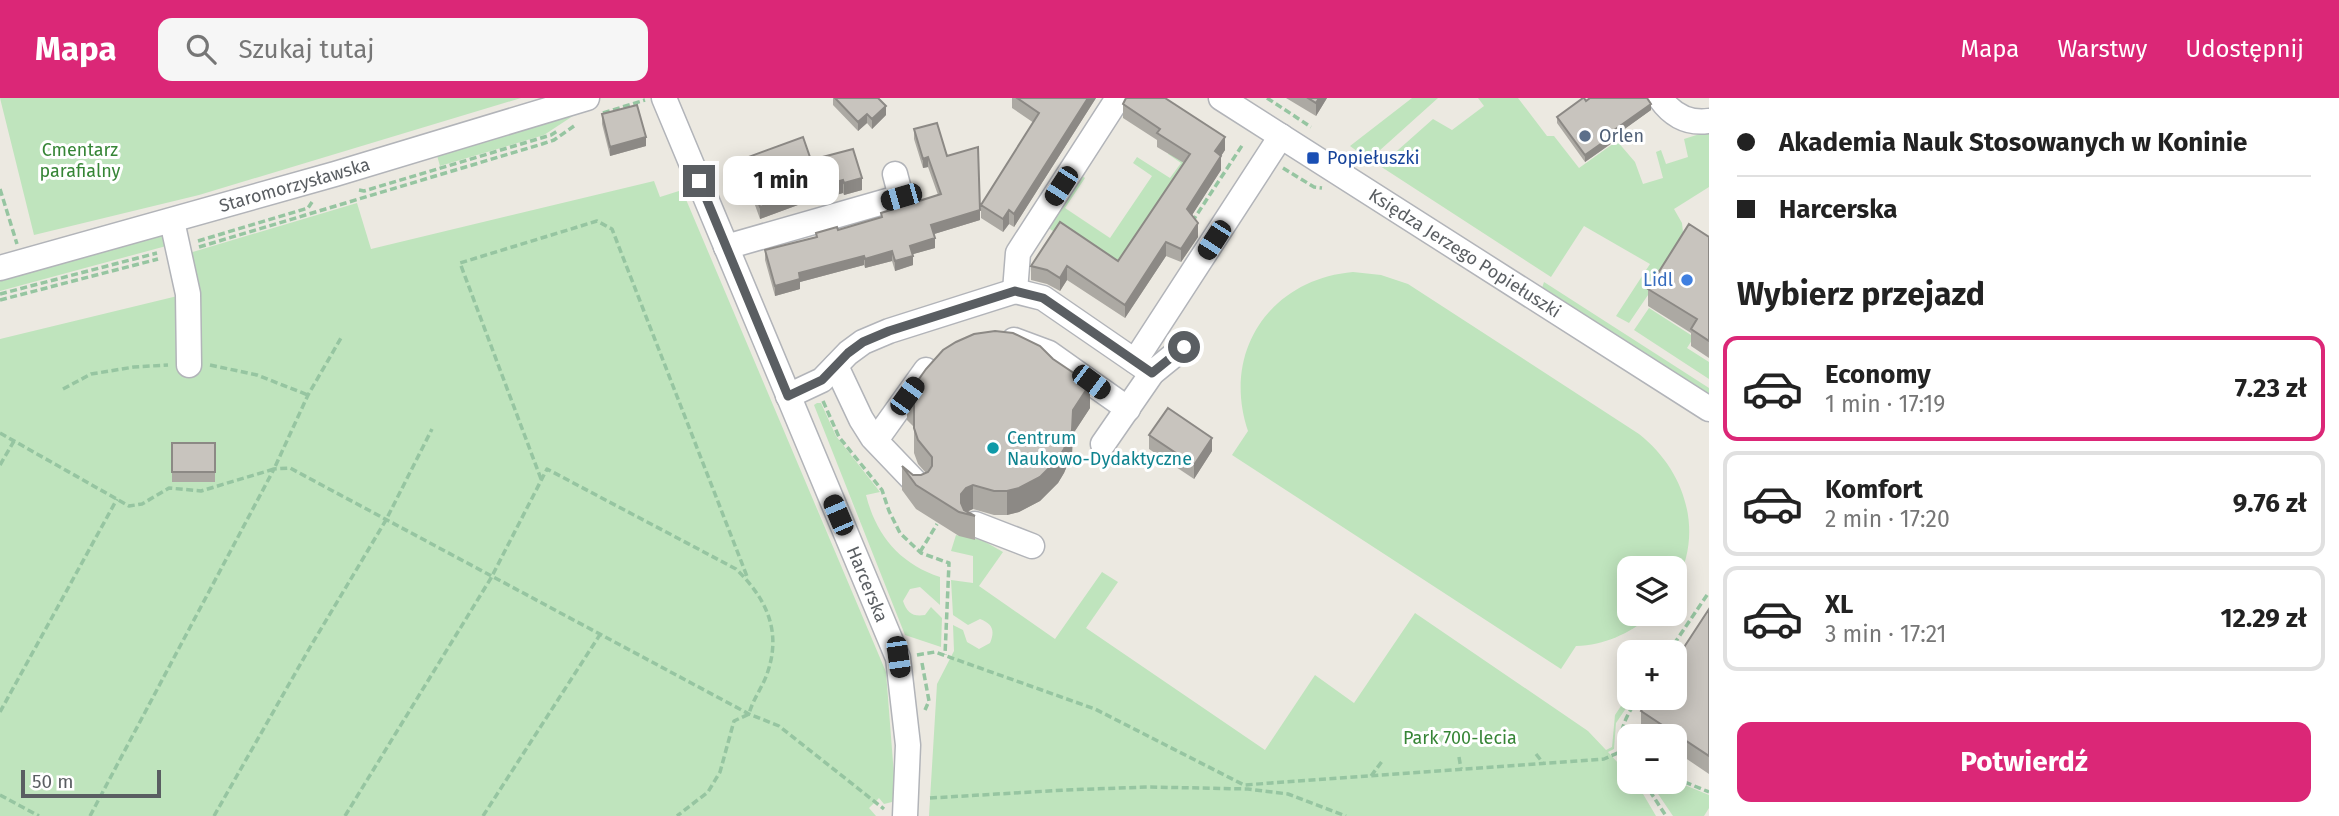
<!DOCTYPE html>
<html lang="pl">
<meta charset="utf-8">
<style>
body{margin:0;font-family:"Fira Sans",sans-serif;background:#f6f6f6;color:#222;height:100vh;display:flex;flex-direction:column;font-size:26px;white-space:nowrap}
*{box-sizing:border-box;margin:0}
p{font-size:23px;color:#767676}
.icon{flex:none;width:38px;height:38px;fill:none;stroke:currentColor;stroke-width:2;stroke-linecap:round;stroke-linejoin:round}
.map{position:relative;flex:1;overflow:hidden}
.sheet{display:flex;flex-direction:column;background:#fff;width:630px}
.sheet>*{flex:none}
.guide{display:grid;align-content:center;height:154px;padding:0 28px;background:#fff}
.controls{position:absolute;left:1617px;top:458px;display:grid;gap:14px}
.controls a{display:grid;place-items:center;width:70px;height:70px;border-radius:14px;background:#fff;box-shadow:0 4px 18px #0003;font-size:35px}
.scale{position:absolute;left:21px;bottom:18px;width:140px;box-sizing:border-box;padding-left:7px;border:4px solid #5a5e62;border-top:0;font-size:19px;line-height:24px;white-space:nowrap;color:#5a5e62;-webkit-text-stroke:5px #fff;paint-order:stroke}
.end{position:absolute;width:32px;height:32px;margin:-16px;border:9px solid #5a5e62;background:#fff;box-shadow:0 0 0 4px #fff}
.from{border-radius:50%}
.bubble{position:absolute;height:49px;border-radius:14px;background:#fff;box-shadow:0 4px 18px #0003;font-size:23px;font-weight:700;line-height:49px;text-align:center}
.car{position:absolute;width:21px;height:42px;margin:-21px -10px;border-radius:9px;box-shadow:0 0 5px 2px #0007;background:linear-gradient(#222 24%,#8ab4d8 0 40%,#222 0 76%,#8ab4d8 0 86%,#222 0)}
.guide b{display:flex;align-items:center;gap:24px;height:66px;font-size:26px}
.guide b+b{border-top:2px solid #e0e0e0}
.guide i{width:18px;height:18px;background:#222}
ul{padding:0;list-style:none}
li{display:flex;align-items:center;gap:21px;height:105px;margin:0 14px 10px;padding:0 14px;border:4px solid #e0e0e0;border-radius:14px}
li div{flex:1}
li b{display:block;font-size:26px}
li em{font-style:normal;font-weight:700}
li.on{border-color:#db2777}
li>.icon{width:63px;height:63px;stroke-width:1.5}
h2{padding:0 28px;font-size:32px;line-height:84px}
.primary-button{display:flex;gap:14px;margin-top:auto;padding:14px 28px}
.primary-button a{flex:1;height:80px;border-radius:14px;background:#db2777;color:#fff;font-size:28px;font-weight:700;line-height:80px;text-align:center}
header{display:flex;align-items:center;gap:42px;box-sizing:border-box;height:98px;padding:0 35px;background:#db2777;color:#fff}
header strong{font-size:33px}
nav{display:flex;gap:38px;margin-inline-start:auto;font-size:24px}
.search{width:490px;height:63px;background:#f6f6f6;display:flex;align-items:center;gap:18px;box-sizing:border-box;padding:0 24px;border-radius:14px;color:#767676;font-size:26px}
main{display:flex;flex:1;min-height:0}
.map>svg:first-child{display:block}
.green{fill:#bfe4bd}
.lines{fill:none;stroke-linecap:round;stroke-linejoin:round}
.minor-casing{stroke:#b2b4b9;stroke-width:27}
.path{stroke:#96c5a1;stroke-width:3.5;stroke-dasharray:7 3.5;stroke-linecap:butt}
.minor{stroke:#fff;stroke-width:24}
.wall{fill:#aca9a3}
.shaded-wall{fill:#8c8985}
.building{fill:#c8c4be;stroke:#8c8985;stroke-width:2}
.route{stroke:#5a5e62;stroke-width:9}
.service-dot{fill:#5c6f8a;stroke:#fff;stroke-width:2.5}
.transit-dot{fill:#1a4fb4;stroke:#fff;stroke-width:2.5}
.shop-dot{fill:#3f7fe0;stroke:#fff;stroke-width:2.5}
.culture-dot{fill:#0f9aa8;stroke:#fff;stroke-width:2.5}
.labels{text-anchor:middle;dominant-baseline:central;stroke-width:6;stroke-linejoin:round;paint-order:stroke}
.service-label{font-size:18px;fill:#4e5e75;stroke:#fff;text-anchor:start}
.park-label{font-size:18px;fill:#368536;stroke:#fff}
.transit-label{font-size:18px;fill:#164399;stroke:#fff;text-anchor:start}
.street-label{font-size:18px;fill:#5a5e62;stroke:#fff}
.shop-label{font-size:18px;fill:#366cbe;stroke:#fff;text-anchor:end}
.culture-label{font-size:18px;fill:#0d838f;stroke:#fff;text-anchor:start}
</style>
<header>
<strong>Mapa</strong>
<div class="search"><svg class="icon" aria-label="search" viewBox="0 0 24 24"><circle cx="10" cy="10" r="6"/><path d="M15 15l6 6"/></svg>Szukaj tutaj</div>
<nav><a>Mapa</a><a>Warstwy</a><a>Udostępnij</a></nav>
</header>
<main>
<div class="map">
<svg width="1709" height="718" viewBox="0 0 1709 718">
<rect width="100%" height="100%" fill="#ece9e1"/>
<!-- green -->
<path class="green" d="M0 0H521L199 97 34 137Z
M1412 0H1438L1369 62 1350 48Z
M1478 0H1518L1547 38H1554L1579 70 1617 43 1635 64 1643 86 1663 80 1656 54 1661 52 1666 66 1688 59 1684 41 1709 33V89L1674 111 1682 125 1684 144 1629 225 1616 218 1650 166 1584 128 1551 179 1380 68 1433 21 1452 32 1484 8Z
M582 12 544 37 440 68 436 54Z
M1172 50 1193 65 1118 177 1044 127 1079 76 1085 80 1065 110 1110 140 1152 78 1133 65 1137 59 1170 80 1181 65 1168 56Z
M654 83 660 99 682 92 886 574 896 703 884 706 879 700 869 710 876 718H0V241L194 194 186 156 357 105 371 151Z
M164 135 170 147 0 193V178Z
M1353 174 1381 177 1408 186 1639 336C1685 372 1705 434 1675 487V471H1629V516H1653L1651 518C1628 536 1605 547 1576 548L1561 571 1232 357 1248 333C1221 253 1271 181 1353 174Z
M1544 184 1709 290V300L1542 190Z
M1649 210 1694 239 1687 250 1709 264V281L1634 232Z
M817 305H821L836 338 880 394 866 397C876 437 900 466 940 479V507L920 489 910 491 903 503C907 515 913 519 925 517L931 509 942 520 941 549 905 537 814 307Z
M956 437 982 442 1003 454 979 488 1055 541 1102 474 1118 484 1086 530 1265 652 1315 577 1354 605 1415 515 1588 633 1606 652 1612 649 1615 617 1629 596V600H1633L1616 625 1614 651 1608 654 1629 677V684H1636L1656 718H929L937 586 954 553 953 527 963 532 967 544 979 551 990 545C995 533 993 526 980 521L968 527 953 517 951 482 973 485V458L951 453Z
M1675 683 1709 697V710L1704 718H1673L1650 684Z"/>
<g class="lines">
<!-- minor casing -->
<g class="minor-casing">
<g id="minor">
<path id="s1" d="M664 0 898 560 908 647 905 718"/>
<path id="s2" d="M1221 0 1709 311"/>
<path d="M1660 0C1672 17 1688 26 1709 23"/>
<path d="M172 123 188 196 189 267"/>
<path d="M726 149 901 99 895 76"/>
<path id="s3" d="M0 170 335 76 587 0"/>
<path d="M1015 193 1018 155 1118 0"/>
<path d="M1014 242 1049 255 1128 311"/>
<path d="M1135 263 1281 38"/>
<path d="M836 268 861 321 873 340 918 387"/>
<path d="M788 298 822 282 848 255 863 244 889 233 1015 193 1043 200 1152 275"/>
<path d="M876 342 926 272"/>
<path d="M1103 346 1152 275 1184 249"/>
<path d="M975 426 1032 448"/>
</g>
</g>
<!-- path -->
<path class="path" d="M1267 0 1311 29
M603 15 645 2
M1283 70 1314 89 1322 90
M0 91 17 146
M359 92 364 93 551 37 559 32
M1192 124 1243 46
M198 143 308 110 312 104
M199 149 542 46 554 42 574 28
M0 196 157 155
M0 202 158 161
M210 267 257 277 308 297
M63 291 91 276 134 269 168 267
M823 303 839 339 882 392 889 413 900 435 921 455 949 465 945 557
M0 335 129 408 142 406 169 390 201 393 274 371 308 297 341 240
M0 367 14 343
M541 381 460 165 597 123 612 131 748 481
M920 454 937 426
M1668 555 1709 494
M917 557 935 554 1095 611 1244 687 1604 661 1620 654 1629 662
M922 565 929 603 925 612
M0 614 117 401
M1620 654C1619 632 1626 618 1638 600
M1536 656 1543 665
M1459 659 1461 671
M1371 678 1383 662
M1675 680 1709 694
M1644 684 1666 718
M0 697 39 718
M930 700 1065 692 1149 689 1248 691 1288 696 1346 718
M90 718 274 371 290 370 749 616 779 628 884 711
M214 718 309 551 386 422 432 331
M345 718 491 480 547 371 736 471C767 501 782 534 767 576 762 590 753 601 749 616L734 623 720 674 708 694 677 718
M483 718 601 535"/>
<!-- minor -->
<use href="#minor" class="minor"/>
</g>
<!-- wall -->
<path class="wall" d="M833 0H878L886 17 872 31 867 25 858 33 833 7Z
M1012 0H1096L1014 129 1009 126 1003 134 981 120V107L1034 25 1012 10Z
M1286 0H1327L1316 18Z
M1586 3 1651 12 1612 40V45L1585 64 1557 25V19Z
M1123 6 1225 52 1221 58V72L1192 117 1198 139 1181 164 1166 158 1125 220 1067 182 1060 193 1047 186 1031 182V168L1118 163 1184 65 1157 49V42L1123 20Z
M602 16 646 48 610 58 602 26Z
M914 31 947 58 980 122 934 136 935 150 913 156V167L895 173 892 163 865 170 864 167 800 184V191L775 198 765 162V152L816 139V135L838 132 881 119V115L938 97 928 69 923 70 914 41Z
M743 61 811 62 862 92 844 97 843 95 826 100 825 97 760 121 743 74Z
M1709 139V260L1691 248V235L1648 208V191Z
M907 298 1090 310 1073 336 1072 356 1064 375 1058 385 1040 403 1019 414 1007 417H994L973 411 967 414 975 418V442L959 438 916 411 902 392V368L913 377H921L926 375 918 366 914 355V329L907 322Z
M1149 337 1212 353 1194 381 1149 351Z
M172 345H215V384H172Z
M1709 511V676L1675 653V639H1654L1641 630V613Z"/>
<!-- shaded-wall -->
<path class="shaded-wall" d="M1088 0H1096L1014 129V116Z
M1319 0H1327L1316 18V5Z
M1651 6V12L1612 40V45L1585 64V57L1610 35Z
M886 8V17L872 31V21Z
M867 16V25L858 33V24Z
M646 39V48L610 58V49Z
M1225 39V52L1215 67V53Z
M1221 58V72L1187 125V111Z
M928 59V69L923 70V61Z
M862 80V92L844 97V85Z
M843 82V95L826 100V87Z
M825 85V97L760 121V109Z
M980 112V122L931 137V127Z
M1009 112V126L1003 134V121Z
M1198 125V139L1181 164V151Z
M935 140V150L910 157V148Z
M1166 144V158L1125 220V207Z
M892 153V163L865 170V161Z
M864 158V167L800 184V191L775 198V188L799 175Z
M913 158V167L895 173V163Z
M1067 168V182L1060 193V180Z
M1090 286V310L1073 336 1072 356 1064 375 1058 385 1040 403 1019 414 1007 417V393L1073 312Z
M1212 340V353L1194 381V367Z
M973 387V411L966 414H961V396L966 390Z"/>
<!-- building -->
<path class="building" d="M835 0H878L886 8 872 21 867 16 858 24Z
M1017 0H1088L1014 116 1009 112 1003 121 981 107 1039 15Z
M1126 0H1165L1225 39 1215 53 1221 58 1187 111 1198 125 1181 151 1166 144 1125 207 1067 168 1060 180 1047 172 1031 168 1060 124 1118 163 1190 56 1157 35 1160 31 1123 6Z
M1308 0H1319L1316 5Z
M1583 0H1584L1586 3 1590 0H1647L1651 6 1610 35 1612 38 1585 57 1557 19Z
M637 7 646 39 610 49 602 16Z
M937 25 947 58 978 49 980 112 931 127 935 140 910 148 913 158 895 163 892 153 865 161 864 158 799 175 800 181 775 188 765 152 817 139 816 135 837 129 838 132 882 119 881 115 941 96 928 59 923 61 914 31Z
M803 39 811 62 853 51 862 80 844 85 843 82 826 87 825 85 760 109 743 61Z
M1689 126 1709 139V243L1691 231 1697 221 1648 191Z
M995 233 1013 235 1040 248 1053 261 1090 286 1073 312 1072 332 1064 351 1058 361 1040 379 1019 390 1007 393H994L973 387 966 390 961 396V405L964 412 975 418 959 414 916 387 902 368 913 377H921L928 374 932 368V359L918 342 914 330V305L907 298 926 271 943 252 956 244 974 236Z
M1168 310 1212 340 1194 367 1149 337Z
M172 345H215V374H172Z
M1709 511V658L1641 613 1650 600H1675V563Z"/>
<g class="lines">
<!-- route -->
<path class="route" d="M699 83 788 298 822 282 848 255 863 244 889 233 1015 193 1043 200 1152 275 1184 249"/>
</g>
<!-- markers -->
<circle class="service-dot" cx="1585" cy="38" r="7"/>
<rect class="transit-dot" x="1306" y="53" width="14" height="14" rx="3.5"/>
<circle class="shop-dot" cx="1687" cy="182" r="7"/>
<circle class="culture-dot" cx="993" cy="350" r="7"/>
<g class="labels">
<!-- service labels -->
<g class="service-label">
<text x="1599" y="38">Orlen</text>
</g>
<!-- park labels -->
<g class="park-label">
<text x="80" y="52">Cmentarz<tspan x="80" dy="21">parafialny</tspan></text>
<text x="1460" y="640">Park 700-lecia</text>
</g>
<!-- transit labels -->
<g class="transit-label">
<text x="1327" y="60">Popiełuszki</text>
</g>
<!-- street labels -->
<g class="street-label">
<text stroke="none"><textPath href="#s3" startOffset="306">Staromorzysławska</textPath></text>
<text stroke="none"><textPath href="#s2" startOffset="289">Księdza Jerzego Popiełuszki</textPath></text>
<text stroke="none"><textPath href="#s1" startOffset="527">Harcerska</textPath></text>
</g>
<!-- shop labels -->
<g class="shop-label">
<text x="1673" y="182">Lidl</text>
</g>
<!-- culture labels -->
<g class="culture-label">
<text x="1007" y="340">Centrum<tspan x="1007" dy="21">Naukowo-Dydaktyczne</tspan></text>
</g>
</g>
</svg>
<div class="controls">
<a><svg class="icon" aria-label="layers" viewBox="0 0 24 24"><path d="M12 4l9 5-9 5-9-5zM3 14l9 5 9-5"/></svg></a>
<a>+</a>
<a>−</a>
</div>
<div class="scale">50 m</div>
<i class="end from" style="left:1184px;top:249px"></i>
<i class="end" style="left:699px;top:83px"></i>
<div class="bubble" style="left:723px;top:58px;width:116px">1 min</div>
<i class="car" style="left:1061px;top:88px;rotate:213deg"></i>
<i class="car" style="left:901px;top:99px;rotate:254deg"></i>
<i class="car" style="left:1214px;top:142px;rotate:213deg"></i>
<i class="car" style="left:1091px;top:284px;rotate:127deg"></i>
<i class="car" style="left:907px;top:298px;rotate:36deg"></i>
<i class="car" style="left:838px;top:417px;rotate:337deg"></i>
<i class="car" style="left:898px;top:559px;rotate:172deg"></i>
</div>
<section class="sheet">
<div class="guide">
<b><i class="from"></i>Akademia Nauk Stosowanych w Koninie</b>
<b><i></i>Harcerska</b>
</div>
<h2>Wybierz przejazd</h2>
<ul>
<li class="on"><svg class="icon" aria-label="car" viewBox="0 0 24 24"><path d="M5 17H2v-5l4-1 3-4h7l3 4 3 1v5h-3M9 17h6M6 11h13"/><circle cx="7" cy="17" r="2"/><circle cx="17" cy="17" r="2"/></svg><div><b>Economy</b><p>1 min · 17:19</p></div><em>7.23 zł</em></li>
<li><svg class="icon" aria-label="car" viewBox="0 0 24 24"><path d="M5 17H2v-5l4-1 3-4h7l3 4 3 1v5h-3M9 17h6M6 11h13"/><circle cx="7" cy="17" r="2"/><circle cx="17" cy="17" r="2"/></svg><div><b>Komfort</b><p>2 min · 17:20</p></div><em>9.76 zł</em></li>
<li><svg class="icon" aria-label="car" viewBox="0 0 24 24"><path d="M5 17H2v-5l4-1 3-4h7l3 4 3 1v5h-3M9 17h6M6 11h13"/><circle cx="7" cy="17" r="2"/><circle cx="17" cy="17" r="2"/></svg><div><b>XL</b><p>3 min · 17:21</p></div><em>12.29 zł</em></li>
</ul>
<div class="primary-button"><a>Potwierdź</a></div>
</section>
</main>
